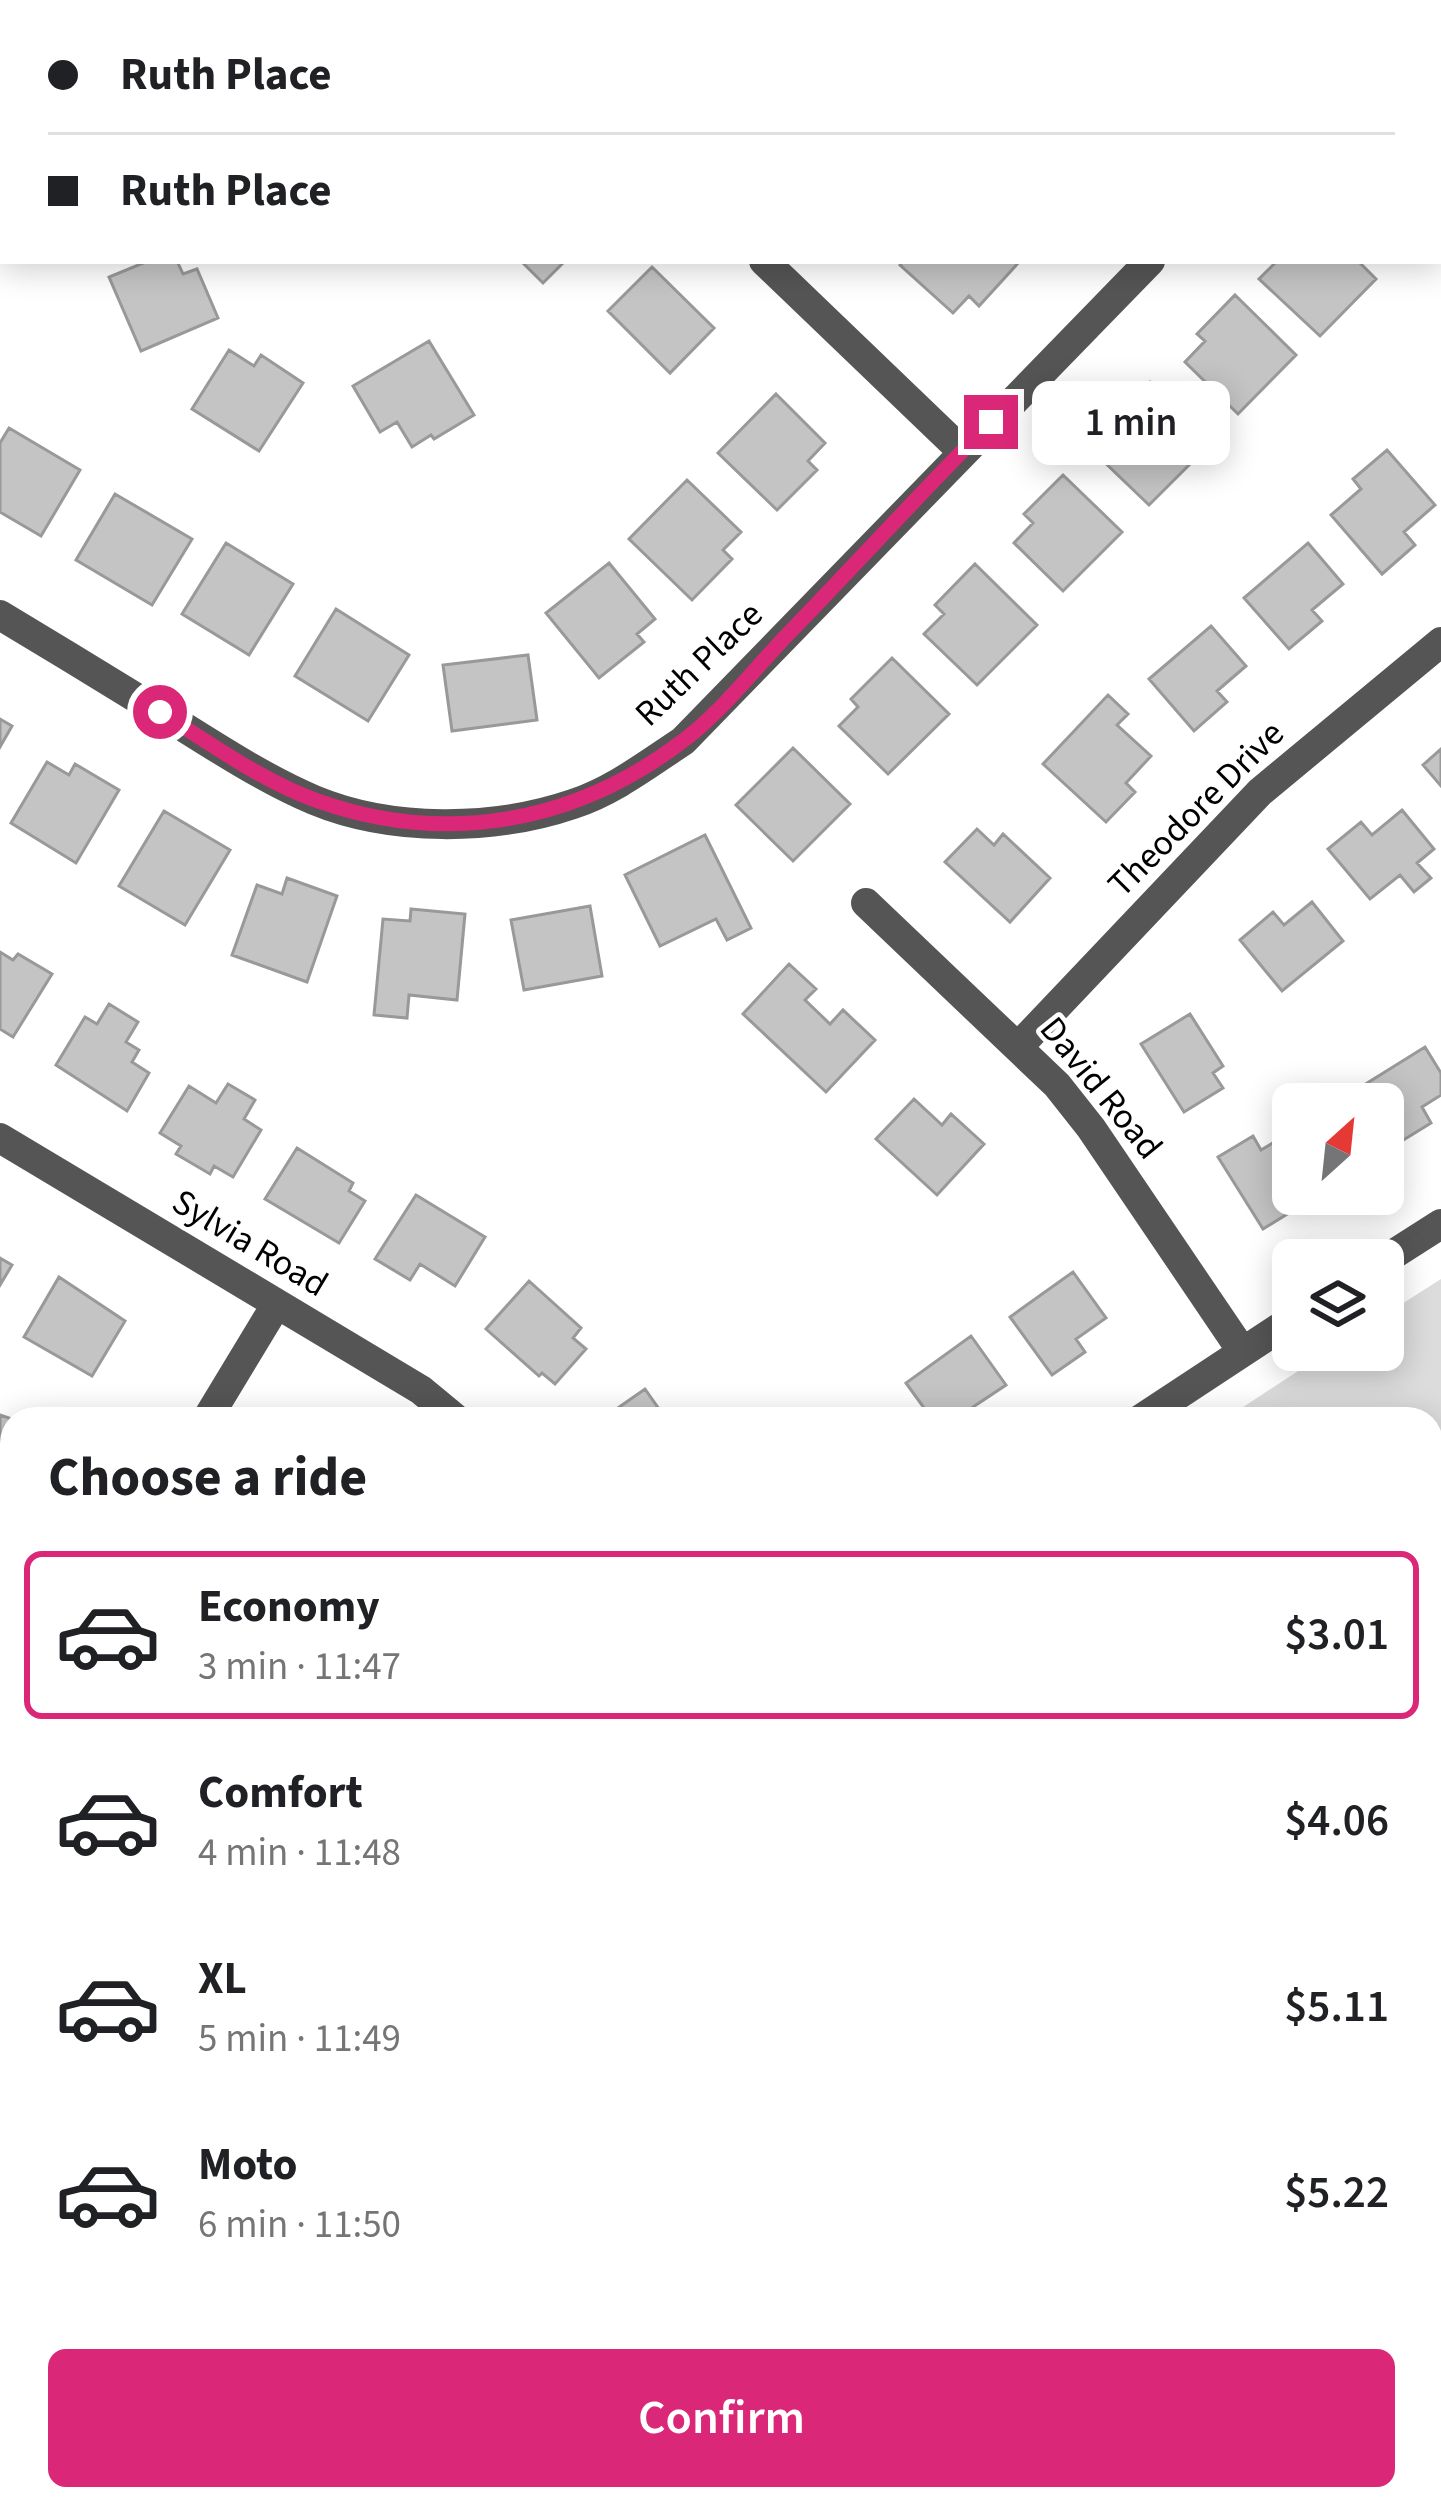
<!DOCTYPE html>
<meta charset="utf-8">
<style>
body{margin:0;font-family:"Source Sans 3",sans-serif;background:#f2f2f2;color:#202124;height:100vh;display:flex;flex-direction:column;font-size:45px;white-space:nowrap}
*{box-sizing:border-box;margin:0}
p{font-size:39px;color:#757577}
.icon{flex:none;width:66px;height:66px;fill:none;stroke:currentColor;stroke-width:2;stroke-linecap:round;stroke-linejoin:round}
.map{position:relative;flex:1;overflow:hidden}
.sheet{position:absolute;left:0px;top:1407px;width:1443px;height:1104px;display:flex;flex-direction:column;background:#fff;border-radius:36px 36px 0 0;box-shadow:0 6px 30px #0003}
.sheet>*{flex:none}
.top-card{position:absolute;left:0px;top:0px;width:1443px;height:264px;box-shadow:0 6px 30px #0003;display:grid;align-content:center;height:264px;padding:0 48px;background:#fff}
.needle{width:78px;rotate:27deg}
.controls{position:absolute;left:1272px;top:1083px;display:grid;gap:24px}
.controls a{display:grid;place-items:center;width:132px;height:132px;border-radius:18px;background:#fff;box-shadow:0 6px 30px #0003;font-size:60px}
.end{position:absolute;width:54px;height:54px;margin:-27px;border:15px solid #db2777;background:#fff;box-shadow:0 0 0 6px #fff}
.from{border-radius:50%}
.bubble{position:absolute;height:84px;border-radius:18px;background:#fff;box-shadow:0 6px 30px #0003;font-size:39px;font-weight:600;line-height:84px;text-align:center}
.top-card b{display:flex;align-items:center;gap:42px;height:114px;font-size:45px}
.top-card b+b{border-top:3px solid #e0e0e0}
.top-card i{width:30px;height:30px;background:#202124}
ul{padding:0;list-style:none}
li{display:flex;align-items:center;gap:36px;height:168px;margin:0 24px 18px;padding:0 24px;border:6px solid transparent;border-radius:18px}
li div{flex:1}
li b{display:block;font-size:45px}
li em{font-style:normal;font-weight:600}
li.selected{border-color:#db2777}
li>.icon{width:108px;height:108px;stroke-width:1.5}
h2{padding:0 48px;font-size:54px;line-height:144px}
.primary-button{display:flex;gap:24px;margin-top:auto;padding:24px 48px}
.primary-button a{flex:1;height:138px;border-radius:18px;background:#db2777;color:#fff;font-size:48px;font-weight:600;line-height:138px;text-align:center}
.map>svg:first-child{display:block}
.green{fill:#dcdcdc}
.building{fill:#c4c4c4;stroke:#999;stroke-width:3}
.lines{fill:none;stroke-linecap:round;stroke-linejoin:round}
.path{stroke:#777;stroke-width:8;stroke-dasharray:3 6;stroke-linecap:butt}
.minor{stroke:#555;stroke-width:30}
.route{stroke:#db2777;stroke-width:15}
.labels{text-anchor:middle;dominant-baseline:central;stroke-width:9;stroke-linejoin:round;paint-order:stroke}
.street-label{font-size:36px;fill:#000;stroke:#fff}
</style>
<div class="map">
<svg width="1441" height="2511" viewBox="0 0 1441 2511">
<rect width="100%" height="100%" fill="#fff"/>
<!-- green -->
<path class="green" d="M833 0H1441V7L1440 3Z
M1441 1279V2115L1431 2122V1419H1225L1330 1350H1383V1316Z
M12 2240V2499H892L914 2511H0V2249Z"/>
<!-- building -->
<path class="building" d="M0 0 8 3H3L0 55Z
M341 0H440L442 3H343Z
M653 0H706L702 3Z
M148 261H177L183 274 197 269 218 318 141 351 109 277Z
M521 261H565L543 283Z
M903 261H1020L979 306 969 296 953 313 900 265Z
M1277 261H1358L1376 279 1320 336 1259 279Z
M652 267 714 328 670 373 608 311Z
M1235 295 1296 355 1238 414 1185 362 1205 341 1197 334Z
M429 341 474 415 434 439 431 435 412 447 397 422 380 432 353 386Z
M229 350 254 366 261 355 303 383 259 451 192 409Z
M1150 382 1211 443 1149 505 1098 456 1119 436 1107 424Z
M776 394 825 443 808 461 817 470 777 510 718 453Z
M9 428 80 470 41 536 0 512V443Z
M1387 450 1435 505 1404 532 1415 545 1382 574 1331 515 1361 489 1353 479Z
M1063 475 1122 532 1063 591 1014 543 1033 523 1024 514Z
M687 480 741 532 723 550 732 559 692 600 629 539Z
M115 494 192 539 152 605 76 560Z
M226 543 293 584 249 655 182 614Z
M1308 543 1343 584 1312 610 1322 621 1289 649 1244 598Z
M609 563 655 619 637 634 644 642 599 678 546 613Z
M975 564 1037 625 977 685 924 634 944 614 935 605Z
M336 609 409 655 368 721 295 676Z
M1211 626 1246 666 1217 691 1227 702 1194 731 1149 679Z
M528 655 537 720 452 731 443 665Z
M892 658 949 714 888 774 839 726 858 707 851 699Z
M1108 695 1128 714 1117 725 1151 756 1126 783 1135 792 1106 822 1043 764Z
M0 719 12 726 0 747Z
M793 748 850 804 793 861 736 805Z
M1441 749V786L1423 765Z
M47 762 69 775 75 764 119 790 76 863 11 823Z
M1402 810 1434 849 1417 863 1431 878 1414 892 1400 875 1370 899 1328 849 1361 822 1372 835Z
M164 811 230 850 185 925 119 886Z
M977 829 994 845 1003 834 1050 878 1010 922 945 862Z
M705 835 751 928 727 940 716 919 660 946 625 875Z
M287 878 337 896 307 982 232 955 257 885 282 894Z
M1312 902 1343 941 1282 991 1240 940 1273 912 1284 925Z
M590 906 602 976 524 990 511 920Z
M411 909 465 914 457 1000 409 995 407 1018 374 1015 383 919 410 921Z
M0 952 13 960 18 954 52 974 13 1037 0 1029Z
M789 964 816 989 805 1000 830 1024 843 1010 875 1040 826 1092 743 1014Z
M109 1004 138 1022 126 1042 139 1050 132 1062 149 1073 127 1111 56 1065 85 1017 97 1024Z
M1190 1014 1223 1066 1213 1073 1223 1088 1184 1112 1141 1044Z
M1425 1047 1441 1073V1095L1422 1107 1431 1123 1392 1147 1383 1132V1104H1365L1356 1090Z
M228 1084 255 1100 244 1119 261 1130 233 1177 214 1166 210 1174 176 1154 181 1146 160 1133 189 1086 216 1103Z
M914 1099 942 1125 951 1114 984 1144 937 1195 876 1139Z
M1253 1136 1261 1150 1276 1141 1293 1167V1194H1310L1313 1198 1263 1229 1218 1157Z
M297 1148 353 1183 349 1191 365 1201 339 1243 265 1199Z
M416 1195 485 1237 455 1286 420 1264 410 1280 375 1259Z
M0 1258 12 1265 0 1285Z
M1073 1272 1106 1318 1076 1339 1085 1352 1052 1375 1010 1317Z
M59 1277 125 1321 92 1376 24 1337Z
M529 1281 581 1328 573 1338 586 1349 555 1384 542 1373 539 1376 486 1329Z
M971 1336 1006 1385 973 1407 980 1419H932L906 1383Z
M645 1389 666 1419H602Z
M0 1415 12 1419 9 1467 0 1464Z
M0 1558 11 1575 8 1577 12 1584V1648L0 1657Z
M0 1819 6 1823 0 1834 12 1840V1853L0 1876Z
M1441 2237V2335L1431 2342V2243Z
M1177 2499H1223L1216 2511H1183L1173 2506Z"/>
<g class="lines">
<!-- path -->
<path class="path" d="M1431 1491 1441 1479
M1431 1874 1441 1870
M1431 2059 1441 2049
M643 2499 644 2511
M4 2511H16
M76 2511 105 2499
M461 2511 474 2499"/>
<!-- minor -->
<path class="minor" d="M549 0 551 3
M764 261 962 451
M0 615C60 651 119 687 179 724 222 751 267 780 314 800 391 832 494 831 573 804 613 791 648 764 683 741L1150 261
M866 903 1057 1085 1091 1128 1242 1351
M1019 1046 1260 792 1441 642
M0 1138 421 1390 456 1419
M1383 1261 1441 1224
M207 1419 276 1305
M1141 1419 1293 1319
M0 1984 12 1990
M1431 2151 1441 2144
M0 2217 12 2208
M960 2499 980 2511"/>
</g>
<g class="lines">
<!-- route -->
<path class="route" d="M160 712C210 743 263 782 318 801 445 846 574 823 680 743 719 715 755 668 789 633 857 563 922 491 991 422"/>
</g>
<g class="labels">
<!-- street labels -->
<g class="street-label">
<text transform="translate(699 664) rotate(-44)">Ruth Place</text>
<text transform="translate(1196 809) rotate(-45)">Theodore Drive</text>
<text transform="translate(1101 1088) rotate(51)">David Road</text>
<text transform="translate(250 1243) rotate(31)">Sylvia Road</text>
</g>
</g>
</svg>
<div class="controls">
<a><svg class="needle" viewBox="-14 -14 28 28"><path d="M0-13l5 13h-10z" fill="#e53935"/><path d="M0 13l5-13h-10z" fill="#757577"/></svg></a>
<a><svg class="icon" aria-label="layers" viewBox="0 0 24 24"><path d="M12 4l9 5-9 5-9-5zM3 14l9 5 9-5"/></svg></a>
</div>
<i class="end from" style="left:160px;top:712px"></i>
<i class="end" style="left:991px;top:422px"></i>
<div class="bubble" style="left:1032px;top:381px;width:198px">1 min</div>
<div class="top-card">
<b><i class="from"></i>Ruth Place</b>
<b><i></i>Ruth Place</b>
</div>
<section class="sheet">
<h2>Choose a ride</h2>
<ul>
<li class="selected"><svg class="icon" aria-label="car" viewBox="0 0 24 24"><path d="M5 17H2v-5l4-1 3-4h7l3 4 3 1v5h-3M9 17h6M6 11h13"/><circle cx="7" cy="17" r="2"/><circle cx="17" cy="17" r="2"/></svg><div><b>Economy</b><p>3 min · 11:47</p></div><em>$3.01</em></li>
<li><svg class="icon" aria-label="car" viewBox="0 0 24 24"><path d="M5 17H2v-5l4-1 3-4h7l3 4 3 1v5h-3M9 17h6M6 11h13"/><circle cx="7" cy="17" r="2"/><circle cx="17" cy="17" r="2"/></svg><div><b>Comfort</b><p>4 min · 11:48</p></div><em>$4.06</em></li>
<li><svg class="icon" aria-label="car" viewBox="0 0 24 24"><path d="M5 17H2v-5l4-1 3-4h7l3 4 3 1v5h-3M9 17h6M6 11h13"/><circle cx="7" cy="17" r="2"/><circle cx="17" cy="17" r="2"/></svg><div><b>XL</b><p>5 min · 11:49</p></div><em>$5.11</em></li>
<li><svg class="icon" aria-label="car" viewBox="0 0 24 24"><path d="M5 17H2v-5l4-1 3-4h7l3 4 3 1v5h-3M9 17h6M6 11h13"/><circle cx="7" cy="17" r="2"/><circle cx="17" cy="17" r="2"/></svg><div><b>Moto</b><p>6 min · 11:50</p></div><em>$5.22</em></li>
</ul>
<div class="primary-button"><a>Confirm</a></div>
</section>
</div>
